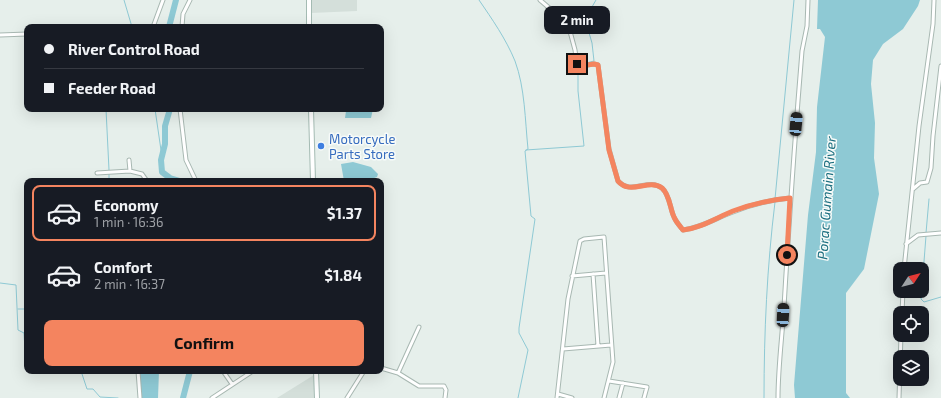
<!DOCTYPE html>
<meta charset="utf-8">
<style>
body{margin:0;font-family:"Exo 2",sans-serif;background:#20242c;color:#f1f3f6;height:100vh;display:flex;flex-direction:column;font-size:15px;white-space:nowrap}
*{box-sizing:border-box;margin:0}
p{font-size:13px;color:#9ea1a6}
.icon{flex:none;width:22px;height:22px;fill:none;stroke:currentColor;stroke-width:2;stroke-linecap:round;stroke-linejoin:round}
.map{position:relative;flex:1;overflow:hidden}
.side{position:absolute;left:24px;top:178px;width:360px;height:196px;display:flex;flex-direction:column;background:#171b24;border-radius:8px;box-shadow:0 4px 16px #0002}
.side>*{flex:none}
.banner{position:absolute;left:24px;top:24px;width:360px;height:88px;border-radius:8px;box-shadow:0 4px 16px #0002;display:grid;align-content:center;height:88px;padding:0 20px;background:#171b24}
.needle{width:26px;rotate:54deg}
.fabs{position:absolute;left:893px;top:262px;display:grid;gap:8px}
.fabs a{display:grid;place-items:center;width:36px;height:36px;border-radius:8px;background:#171b24;box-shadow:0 4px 16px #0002;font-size:20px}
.end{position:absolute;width:18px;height:18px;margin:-9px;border:5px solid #f4845f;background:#111;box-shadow:0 0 0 2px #111}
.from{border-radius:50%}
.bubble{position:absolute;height:28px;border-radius:8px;background:#171b24;box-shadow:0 4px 16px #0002;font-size:13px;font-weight:700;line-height:28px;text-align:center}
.car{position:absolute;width:12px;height:24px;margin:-12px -6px;border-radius:5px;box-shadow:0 0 3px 1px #0007;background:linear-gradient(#222 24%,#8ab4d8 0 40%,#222 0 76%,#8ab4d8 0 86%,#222 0)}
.banner b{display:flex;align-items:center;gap:14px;height:38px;font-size:15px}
.banner b+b{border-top:1px solid #363941}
.banner i{width:10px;height:10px;background:#f1f3f6}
ul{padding:7px 0 0;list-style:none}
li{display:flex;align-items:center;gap:12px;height:56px;margin:0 8px 6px;padding:0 12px;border:2px solid transparent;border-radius:8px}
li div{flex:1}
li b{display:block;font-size:15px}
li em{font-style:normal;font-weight:700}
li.current{border-color:#f4845f}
li>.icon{width:36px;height:36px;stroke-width:1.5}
.cta{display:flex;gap:8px;margin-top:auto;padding:8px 20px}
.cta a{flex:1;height:46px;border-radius:8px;background:#f4845f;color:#111;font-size:16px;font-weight:700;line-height:46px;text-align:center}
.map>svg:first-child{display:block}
.built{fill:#d4dfda}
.water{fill:#8ec9d4}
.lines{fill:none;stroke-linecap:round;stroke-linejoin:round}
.stream{stroke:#8ec9d4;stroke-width:1}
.river{stroke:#8ec9d4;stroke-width:6}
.street-casing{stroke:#a8b8b2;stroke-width:5}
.secondary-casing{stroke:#a4bbb3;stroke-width:6}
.street{stroke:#fff;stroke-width:3}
.secondary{stroke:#fff;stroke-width:4}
.route{stroke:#f4845f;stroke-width:5}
.shop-dot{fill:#3f7fe0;stroke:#f7fbf9;stroke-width:1.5}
.labels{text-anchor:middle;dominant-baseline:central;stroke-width:3;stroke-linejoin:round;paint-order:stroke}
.shop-label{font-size:13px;fill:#366cbe;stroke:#f7fbf9;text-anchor:start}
.water-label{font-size:14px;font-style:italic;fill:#1c6f80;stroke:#f7fbf9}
</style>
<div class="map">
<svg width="941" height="398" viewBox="0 0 941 398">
<rect width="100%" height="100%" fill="#e6efeb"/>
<!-- built -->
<path class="built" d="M311 0H357V11L311 13Z
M314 375 315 398H277Z"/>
<!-- water -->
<path class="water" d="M818 0H920L918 6 903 29 883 44 873 60 871 84 875 123 874 158 879 194 864 269 846 293V393L850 398H795L794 385 808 215 816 152 817 107 825 37 820 29H817Z
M373 109 371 118H345L346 111Z
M353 162 371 167 378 174 377 177 366 181H344L341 164Z
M139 371H159L158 398H140Z"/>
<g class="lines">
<!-- stream -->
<path class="stream" d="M124 0 132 27
M479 0C492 19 506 39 515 61 525 88 525 120 528 149L525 151 531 216 535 219 519 328V333L528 350 518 398
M582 64 594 61 592 43 585 19 596 0
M106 109 109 170
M155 109 162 157
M526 150 584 146 578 91V66
M109 174V181
M775 199 794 0
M926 233 929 199
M0 283 16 285 18 330 24 333 25 350 27 351
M922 287 926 236
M922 291 921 299 924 302 941 297
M18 309H27
M81 371 87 389H93L100 397 118 398
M764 398C764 332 767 267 775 202"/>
<!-- river -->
<path class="river" d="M169 27 176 0
M170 109 165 126V144L161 160 162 172 170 178 180 181
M183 398 190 371"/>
<!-- street casing -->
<g class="street-casing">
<path id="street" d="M540 0 568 24 575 50 577 64 580 66 594 64 598 65 609 149 618 181C631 196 648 177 662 188 670 195 670 209 674 217 676 222 680 226 683 230 701 228 716 218 733 212 752 204 770 200 790 198
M153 27 163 0
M182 27 183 14 190 0
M0 35 27 34
M180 109 186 160 196 181
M129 160 130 171 142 174 147 181
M97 173 130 171
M913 189 920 183 927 182 931 168 933 136 941 66
M906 244 918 235 941 233
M904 269 919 126 933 24 934 0
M593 274 598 346
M572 276 606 273
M902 313 903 291
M563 349 611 345
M381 368 398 373 419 386H444L446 390 445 398
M138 371 140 398
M223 371 232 384
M398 373 419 327
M609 381 647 387 644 398
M558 394 572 398
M212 398 253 371
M347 398 364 371
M557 398 568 299 580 241 584 239 604 237 613 362 604 398
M619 398 623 383
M778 398C778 368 782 338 784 307 789 222 795 136 802 51L807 26 808 0
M899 398 901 335"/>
</g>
<!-- secondary casing -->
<g class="secondary-casing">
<path id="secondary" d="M309 0V27
M311 109 313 181
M316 371 317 398"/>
</g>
<!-- street -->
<use href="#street" class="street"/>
<!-- secondary -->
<use href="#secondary" class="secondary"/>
</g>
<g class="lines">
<!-- route -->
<path class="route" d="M577 64 580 66 594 64 598 65 609 150 618 181C631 196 648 178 662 188 670 195 670 209 674 217 676 222 680 226 683 230 701 228 716 218 733 211 752 204 770 200 790 198L787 255"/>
</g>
<!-- markers -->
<circle class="shop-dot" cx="321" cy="146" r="4"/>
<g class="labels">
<!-- shop labels -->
<g class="shop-label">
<text x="329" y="139">Motorcycle<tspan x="329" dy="15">Parts Store</tspan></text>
</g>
<!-- water labels -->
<g class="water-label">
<text transform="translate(826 198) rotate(-86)">Porac Gumain River</text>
</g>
</g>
</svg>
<div class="fabs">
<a><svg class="needle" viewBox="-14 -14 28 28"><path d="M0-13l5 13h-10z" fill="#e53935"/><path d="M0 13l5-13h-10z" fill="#9ea1a6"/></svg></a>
<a><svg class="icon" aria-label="locate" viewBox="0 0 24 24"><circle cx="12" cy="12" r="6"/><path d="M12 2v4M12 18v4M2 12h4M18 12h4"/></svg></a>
<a><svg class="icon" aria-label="layers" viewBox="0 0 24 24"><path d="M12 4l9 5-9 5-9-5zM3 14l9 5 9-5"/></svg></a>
</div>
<i class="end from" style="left:787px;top:255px"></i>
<i class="end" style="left:577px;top:64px"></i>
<div class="bubble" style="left:544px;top:6px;width:66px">2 min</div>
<i class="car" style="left:796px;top:124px;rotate:5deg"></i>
<i class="car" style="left:783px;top:315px;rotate:3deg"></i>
<div class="banner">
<b><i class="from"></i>River Control Road</b>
<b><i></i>Feeder Road</b>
</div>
<section class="side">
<ul>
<li class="current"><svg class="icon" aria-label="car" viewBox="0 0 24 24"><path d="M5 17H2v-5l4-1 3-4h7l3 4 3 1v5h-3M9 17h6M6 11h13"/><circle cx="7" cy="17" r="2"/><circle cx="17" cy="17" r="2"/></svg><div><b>Economy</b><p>1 min · 16:36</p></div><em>$1.37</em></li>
<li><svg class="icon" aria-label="car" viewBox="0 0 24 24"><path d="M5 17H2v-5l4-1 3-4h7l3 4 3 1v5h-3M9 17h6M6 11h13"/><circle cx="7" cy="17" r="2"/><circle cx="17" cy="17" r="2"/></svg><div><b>Comfort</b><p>2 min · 16:37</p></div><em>$1.84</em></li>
</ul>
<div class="cta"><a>Confirm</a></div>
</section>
</div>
